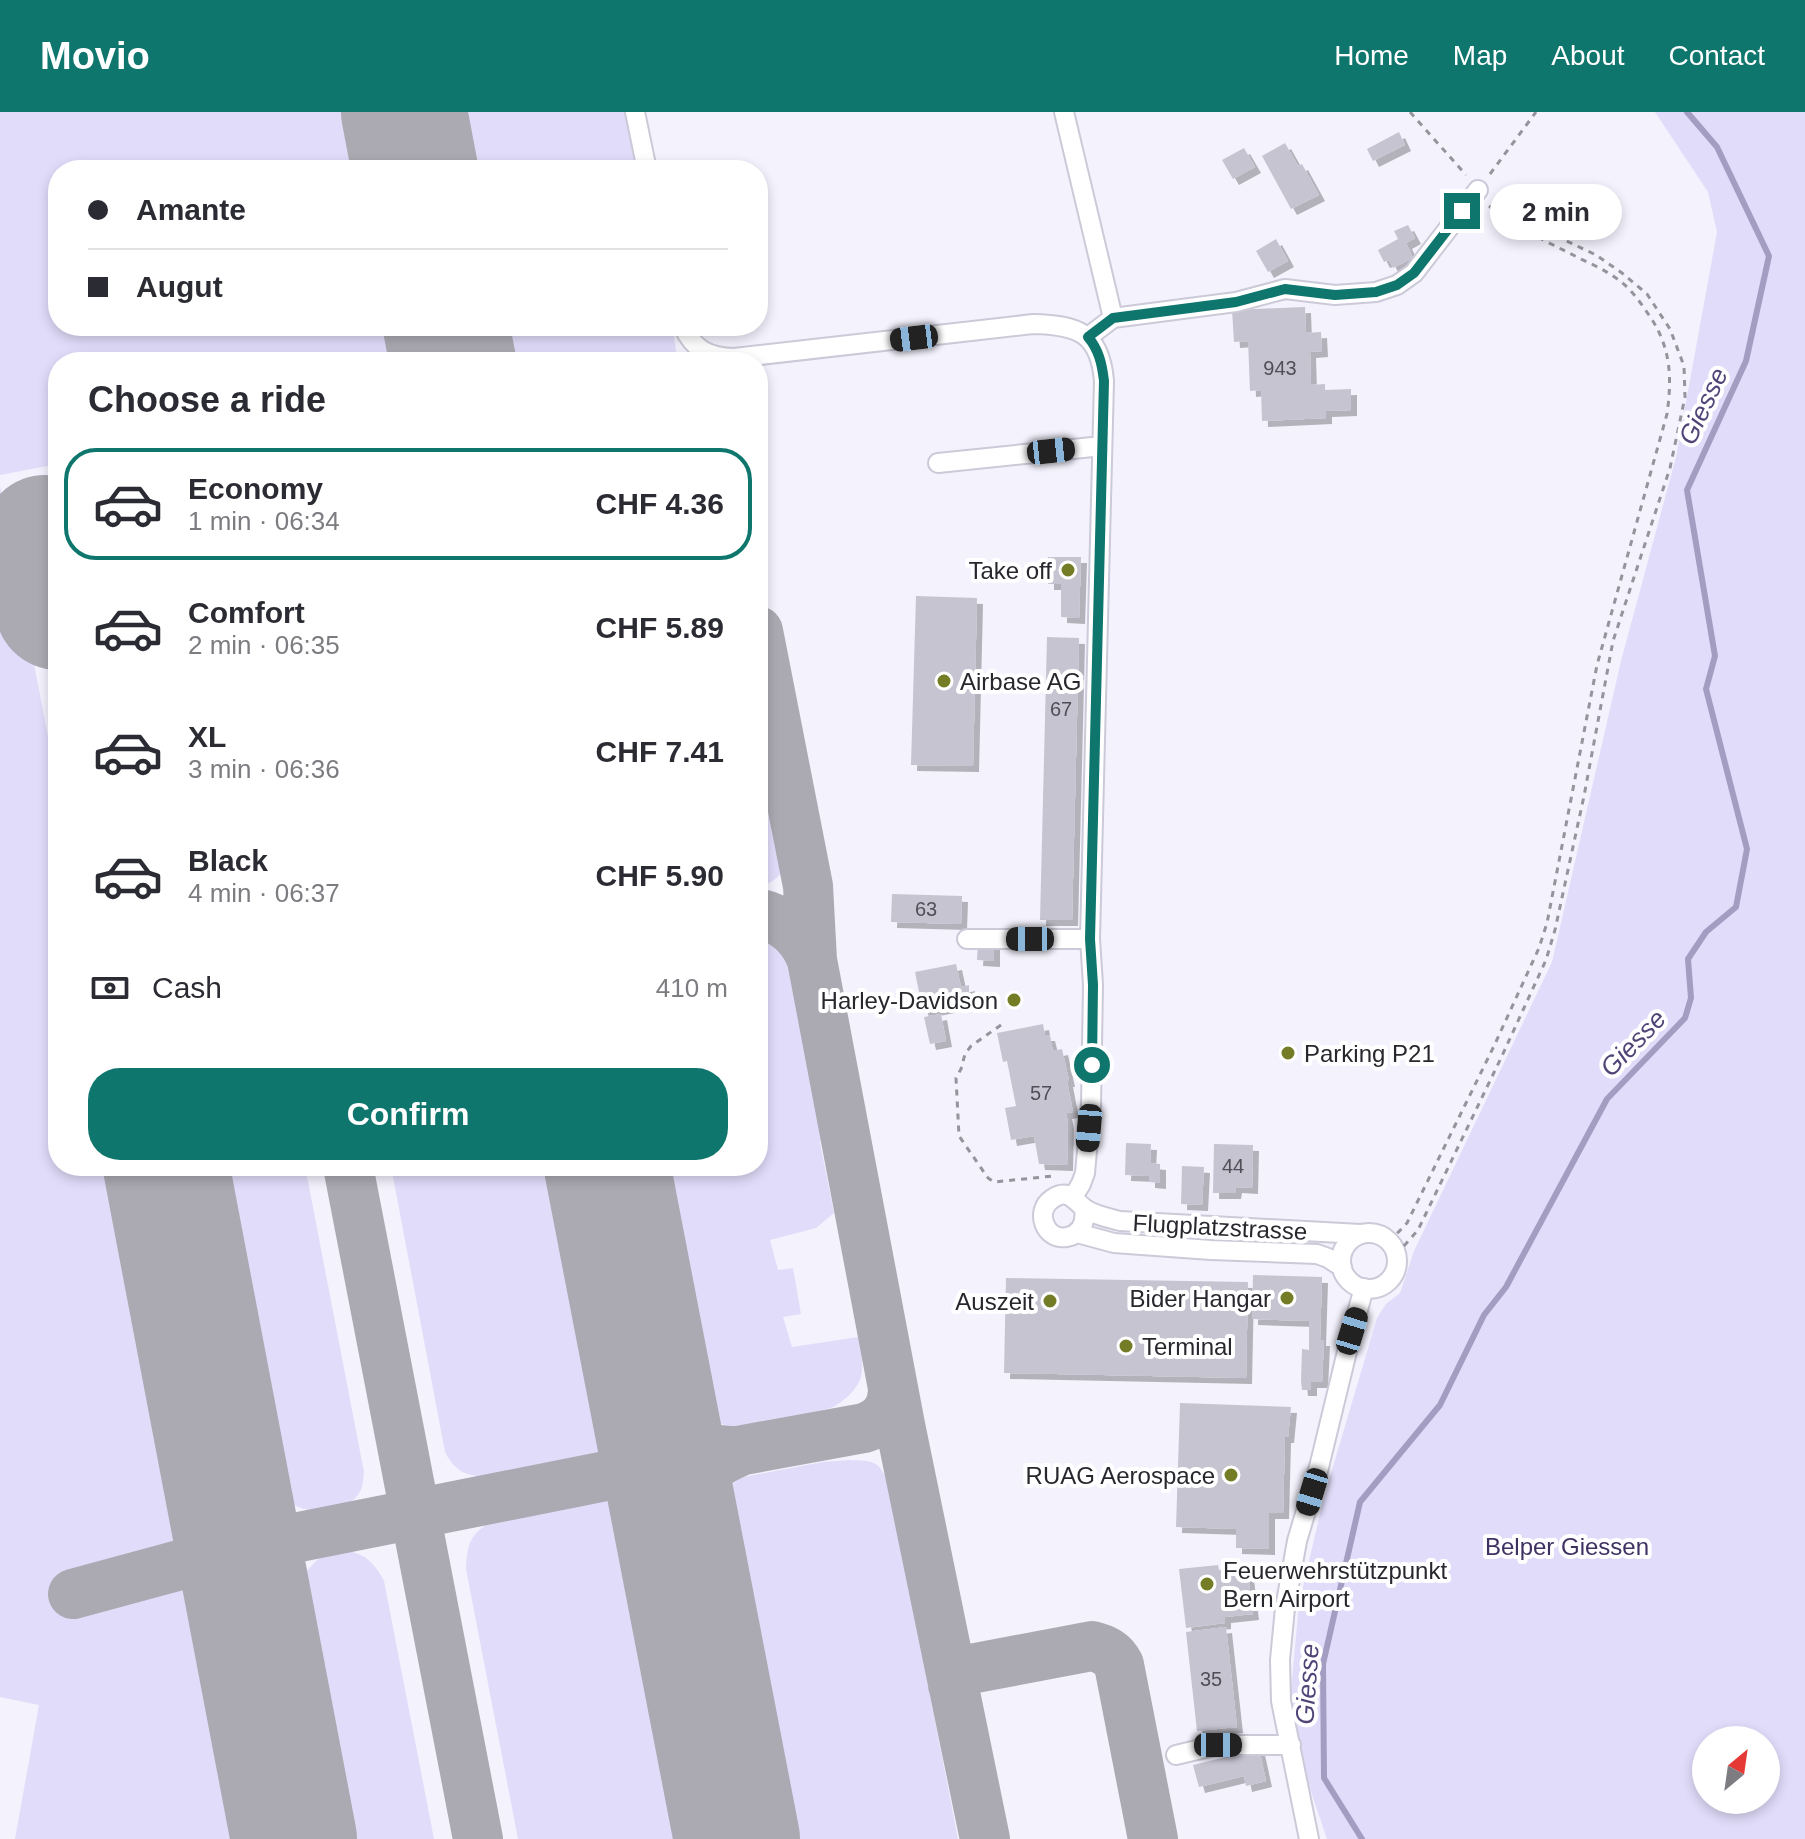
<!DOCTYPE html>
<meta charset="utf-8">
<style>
body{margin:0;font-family:Helvetica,sans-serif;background:#f7f7f7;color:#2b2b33;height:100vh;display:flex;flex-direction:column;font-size:30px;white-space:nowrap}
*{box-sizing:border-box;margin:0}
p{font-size:26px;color:#7c7c81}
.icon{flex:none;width:44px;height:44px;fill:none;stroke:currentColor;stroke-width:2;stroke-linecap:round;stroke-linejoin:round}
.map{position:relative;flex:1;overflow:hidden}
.drawer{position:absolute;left:48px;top:240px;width:720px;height:824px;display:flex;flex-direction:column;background:#fff;border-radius:32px;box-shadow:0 4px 12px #0003}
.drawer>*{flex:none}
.banner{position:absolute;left:48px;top:48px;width:720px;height:176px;border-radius:32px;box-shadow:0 4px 12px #0003;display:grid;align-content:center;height:176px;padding:0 40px;background:#fff}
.needle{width:52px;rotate:29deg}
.tools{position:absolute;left:1692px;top:1614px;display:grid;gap:16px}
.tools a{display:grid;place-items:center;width:88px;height:88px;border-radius:50%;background:#fff;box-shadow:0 4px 12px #0003;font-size:40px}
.end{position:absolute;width:36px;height:36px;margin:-18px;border:10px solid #0f766e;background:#fff;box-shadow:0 0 0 4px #fff}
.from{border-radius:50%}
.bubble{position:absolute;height:56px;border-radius:28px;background:#fff;box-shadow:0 4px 12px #0003;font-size:26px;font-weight:600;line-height:56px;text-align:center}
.car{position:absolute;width:24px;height:48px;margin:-24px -12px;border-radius:10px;box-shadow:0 0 6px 2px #0007;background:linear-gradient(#222 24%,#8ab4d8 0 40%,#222 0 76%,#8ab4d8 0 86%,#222 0)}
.banner b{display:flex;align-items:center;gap:28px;height:76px;font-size:30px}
.banner b+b{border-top:2px solid #e1e1e2}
.banner i{width:20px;height:20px;background:#2b2b33}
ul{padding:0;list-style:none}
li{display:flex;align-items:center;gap:24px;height:112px;margin:0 16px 12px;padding:0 24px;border:4px solid transparent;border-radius:32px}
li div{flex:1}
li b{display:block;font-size:30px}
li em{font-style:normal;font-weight:600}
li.on{border-color:#0f766e}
li>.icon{width:72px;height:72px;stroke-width:1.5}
h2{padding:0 40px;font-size:36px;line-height:96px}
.pay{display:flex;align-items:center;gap:20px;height:88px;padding:0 40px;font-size:30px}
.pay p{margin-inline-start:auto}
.primary-button{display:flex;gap:16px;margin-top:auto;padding:16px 40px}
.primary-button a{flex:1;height:92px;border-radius:32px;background:#0f766e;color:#fff;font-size:32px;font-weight:600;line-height:92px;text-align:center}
header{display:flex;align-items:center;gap:48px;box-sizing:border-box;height:112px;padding:0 40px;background:#0f766e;color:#fff}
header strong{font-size:38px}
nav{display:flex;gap:44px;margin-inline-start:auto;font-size:28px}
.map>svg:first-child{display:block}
.green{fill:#e1dcfa;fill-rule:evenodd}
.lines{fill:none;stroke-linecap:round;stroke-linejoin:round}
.stream{stroke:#a49dc2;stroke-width:6}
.taxiway{stroke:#abaab2;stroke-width:50}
.runway{stroke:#abaab2;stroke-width:126}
.building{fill:#c7c4d2;filter:url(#shadow)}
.minor-casing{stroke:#cccad8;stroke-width:22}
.path{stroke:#95949c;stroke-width:3;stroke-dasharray:6 6;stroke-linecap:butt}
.minor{stroke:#fff;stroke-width:18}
.route{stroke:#0f766e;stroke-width:10}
.poi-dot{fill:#757c26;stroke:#fff;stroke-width:3}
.labels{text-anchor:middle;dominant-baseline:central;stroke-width:8;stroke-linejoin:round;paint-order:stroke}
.number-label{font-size:20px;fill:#504e56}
.poi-label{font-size:24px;fill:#28272d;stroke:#fff;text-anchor:end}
.street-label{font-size:24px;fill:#28272d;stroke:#fff}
.park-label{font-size:24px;fill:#3f3263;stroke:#fff}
.water-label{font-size:26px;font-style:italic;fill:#514578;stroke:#fff}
</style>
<header>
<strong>Movio</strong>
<nav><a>Home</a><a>Map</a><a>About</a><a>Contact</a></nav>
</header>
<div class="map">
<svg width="1805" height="1727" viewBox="0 0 1805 1727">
<defs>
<filter id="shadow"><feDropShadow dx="6" dy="6" stdDeviation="0" flood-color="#0004"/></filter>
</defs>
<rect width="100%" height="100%" fill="#f4f2fd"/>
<!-- green -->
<path class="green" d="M0 0H358L369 58H58V214H400L406 250H58V352L0 363Z
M447 0H628L640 58H458Z
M1655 0H1805V1727H1327L1303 1656 1295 1617 1291 1578 1299 1492 1324 1385 1377 1206 1386 1192 1400 1181 1414 1139 1552 850 1621 549 1676 345 1717 120 1708 80ZM1706 1628H1766V1688H1706Z
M488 214H672L678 250H495Z
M0 374 58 677V1054H130L259 1727H15L39 1593 0 1585Z
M758 568 790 740C788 757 775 772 758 775Z
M758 824C775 831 784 838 790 855L822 1023 820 1031 834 1101 816 1116 770 1128 778 1158 793 1156 801 1202 783 1205 792 1235 858 1225C860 1238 865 1255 860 1268 855 1279 845 1288 835 1294 828 1299 740 1315 731 1314 717 1313 703 1303 698 1290L650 1054H758Z
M216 1054H305L364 1360C363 1368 363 1378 357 1384 344 1400 313 1402 296 1394 286 1388 282 1379 276 1369Z
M391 1054H562L617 1340 486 1365C464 1363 455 1359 445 1340Z
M849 1348C875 1349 878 1348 889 1372L958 1727H781L719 1401V1392L728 1375 743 1365 823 1350Z
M605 1389H626L692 1727H518L466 1457C467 1433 470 1420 494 1409Z
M348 1439C366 1442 376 1453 384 1469L434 1727H346L300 1495 299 1474 304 1462 316 1449 326 1442Z"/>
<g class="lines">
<!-- stream -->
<path class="stream" d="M1362 1727 1324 1666 1323 1552 1360 1390 1440 1293 1484 1203 1506 1175 1607 987 1685 906 1691 886 1688 847 1706 820 1736 795 1747 737 1706 577 1715 544 1687 378 1746 249 1769 144 1717 35 1687 0"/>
<!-- taxiway -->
<path class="taxiway" d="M452 249 453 250
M45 426 58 423
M758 519 808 774 812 848 900 1313 985 1727
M758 801C784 807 803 823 812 848
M348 1054 478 1727
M650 1275C666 1313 689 1340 734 1339
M681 1438C678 1388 690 1361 738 1340
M73 1482 239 1437 661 1353 864 1316C883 1310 892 1298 893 1278
M953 1573 957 1565 965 1558 1092 1534C1104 1537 1113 1541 1119 1553L1153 1727"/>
<!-- runway -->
<path class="runway" d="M404 0 415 58
M446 214 453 250
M45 426 58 495
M166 1054 294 1727
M607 1054 737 1727"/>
</g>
<!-- building -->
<path class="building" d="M1399 20 1405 33 1373 49 1367 37Z
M1285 31 1298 54 1302 52 1319 83 1291 97 1262 44Z
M1244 36 1255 55 1233 67 1222 48Z
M1408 113 1415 126 1406 131 1413 146 1393 156 1389 148 1384 150 1378 138 1398 127 1394 119Z
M1276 127 1288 149 1268 160 1256 139Z
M1305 195 1306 221 1321 220 1322 239 1310 240 1311 273 1325 272V278L1351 277V298L1326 299V306L1262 309 1261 278 1250 279 1248 229 1234 230 1232 198Z
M1048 445H1081L1079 506 1061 505V472H1048Z
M916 484 977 486 973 654 911 653Z
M1047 525 1079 526 1072 808H1040Z
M892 782 962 784 961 812 891 810Z
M978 831 994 832V849L977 848Z
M956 852 961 875 969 873V891L923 900 915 860Z
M941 902 946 929 930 932 924 905Z
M1043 912 1045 923H1049L1053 939 1062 937 1069 969H1067L1073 1000 1066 1001 1068 1011 1067 1053 1039 1052 1034 1024 1011 1028 1005 996 1016 994 1007 949 1003 950 997 921Z
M1126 1031 1151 1032 1150 1051 1160 1052V1071L1149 1070V1064L1125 1063Z
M1214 1032 1253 1033 1252 1076 1236 1075 1235 1081H1213Z
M1182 1054 1204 1055 1202 1093 1181 1092Z
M1253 1163 1322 1165 1320 1228H1324L1322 1270H1311V1278H1302L1301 1269 1302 1237 1309 1238V1209L1252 1207Z
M1006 1166 1248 1170 1246 1266 1004 1261Z
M1180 1291 1291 1295 1288 1325H1285L1283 1401H1269V1437L1236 1436V1417L1176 1415Z
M1218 1453 1219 1458 1247 1454 1253 1502 1225 1505V1511L1186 1516 1179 1457Z
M1226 1515 1237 1615 1197 1619 1186 1520Z
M1259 1637 1266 1669 1246 1674 1244 1664 1199 1675 1193 1653Z"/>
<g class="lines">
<!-- minor casing -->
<g class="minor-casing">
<path id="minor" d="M635 0 647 58
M1064 0 1113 206 1088 225
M1113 206 1236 190 1285 177 1335 183 1376 180 1397 173 1414 161 1478 78
M683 214C694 238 708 245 734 246L1033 212C1078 213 1100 221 1104 269L1090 827 1093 873 1091 994 1085 1061 1081 1072 1073 1085
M938 351 1102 334
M967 827H1090
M1084 1096C1086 1109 1082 1122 1067 1125 1045 1129 1034 1099 1052 1087 1068 1076 1074 1088 1084 1096 1093 1103 1109 1106 1120 1109L1360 1122
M1077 1121 1114 1131 1211 1138 1317 1142 1328 1146 1342 1155
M1341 1149a28 28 0 1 1 56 0a28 28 0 1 1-56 0Z
M1176 1643 1218 1633H1291
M1309 1727 1281 1589 1280 1548 1285 1496 1297 1429 1319 1355 1352 1219 1364 1176"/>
</g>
<!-- path -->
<path class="path" d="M1410 0 1466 63
M1490 62 1536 0
M1001 913 971 934 965 942 961 957 956 966 959 1024 988 1066 994 1070 1053 1064
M1389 1130 1407 1111 1494 934 1539 836 1547 811 1597 553 1667 302C1672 266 1671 237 1651 206 1644 196 1637 185 1628 176 1615 163 1598 155 1581 147 1550 131 1516 116 1489 94
M1396 1143 1418 1118 1501 946 1546 848 1555 818 1584 684 1613 529 1670 356 1685 285 1684 254 1670 217 1647 182 1622 161 1596 143 1529 111 1493 90"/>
<!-- minor -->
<use href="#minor" class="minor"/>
</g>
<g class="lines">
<!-- route -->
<path class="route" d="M1092 953 1093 873 1090 827 1104 269C1102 252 1099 238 1088 225L1113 206 1236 190 1285 177 1335 183 1376 180 1397 173 1414 161 1462 99"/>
</g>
<!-- markers -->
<g class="poi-dot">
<circle cx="1068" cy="458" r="8"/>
<circle cx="944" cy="569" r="8"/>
<circle cx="1014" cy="888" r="8"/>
<circle cx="1288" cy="941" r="8"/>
<circle cx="1287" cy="1186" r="8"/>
<circle cx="1050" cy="1189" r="8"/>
<circle cx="1126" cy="1234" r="8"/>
<circle cx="1231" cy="1363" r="8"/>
<circle cx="1207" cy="1472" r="8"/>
</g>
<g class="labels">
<!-- number labels -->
<g class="number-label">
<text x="1280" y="256">943</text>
<text x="1061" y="597">67</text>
<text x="926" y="797">63</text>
<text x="1041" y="981">57</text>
<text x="1233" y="1054">44</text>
<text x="1211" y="1567">35</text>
</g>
<!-- poi labels -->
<g class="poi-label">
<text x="1052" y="458">Take off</text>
<text x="960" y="569" text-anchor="start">Airbase AG</text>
<text x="998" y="888">Harley-Davidson</text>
<text x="1304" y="941" text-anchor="start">Parking P21</text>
<text x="1271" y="1186">Bider Hangar</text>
<text x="1034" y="1189">Auszeit</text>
<text x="1142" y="1234" text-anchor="start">Terminal</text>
<text x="1215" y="1363">RUAG Aerospace</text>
<text x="1223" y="1458" text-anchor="start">Feuerwehrstützpunkt<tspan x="1223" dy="28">Bern Airport</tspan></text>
</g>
<!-- street labels -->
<g class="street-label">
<text transform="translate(1220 1115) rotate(3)">Flugplatzstrasse</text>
</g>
<!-- park labels -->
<g class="park-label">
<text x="1567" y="1434">Belper Giessen</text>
</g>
<!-- water labels -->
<g class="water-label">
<text transform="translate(1703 294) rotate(-65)">Giesse</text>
<text transform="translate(1633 931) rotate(-46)">Giesse</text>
<text transform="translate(1307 1572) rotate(-86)">Giesse</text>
</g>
</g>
</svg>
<div class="tools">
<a><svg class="needle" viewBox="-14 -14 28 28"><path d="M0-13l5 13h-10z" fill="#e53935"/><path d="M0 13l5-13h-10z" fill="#7c7c81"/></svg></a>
</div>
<i class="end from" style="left:1092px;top:953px"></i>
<i class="end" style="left:1462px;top:99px"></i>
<div class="bubble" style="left:1490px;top:72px;width:132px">2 min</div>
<i class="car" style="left:914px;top:226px;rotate:263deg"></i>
<i class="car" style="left:1051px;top:339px;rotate:84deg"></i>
<i class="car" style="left:1030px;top:827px;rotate:270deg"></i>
<i class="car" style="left:1089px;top:1016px;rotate:185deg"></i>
<i class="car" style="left:1352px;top:1219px;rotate:17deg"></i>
<i class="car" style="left:1312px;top:1380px;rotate:197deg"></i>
<i class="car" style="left:1218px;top:1633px;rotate:90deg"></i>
<div class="banner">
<b><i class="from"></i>Amante</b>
<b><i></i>Augut</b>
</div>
<section class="drawer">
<h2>Choose a ride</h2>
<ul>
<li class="on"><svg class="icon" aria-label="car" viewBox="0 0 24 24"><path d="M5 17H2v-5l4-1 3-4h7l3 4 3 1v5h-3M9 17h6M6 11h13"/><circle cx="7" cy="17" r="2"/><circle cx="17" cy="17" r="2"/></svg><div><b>Economy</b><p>1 min · 06:34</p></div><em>CHF 4.36</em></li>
<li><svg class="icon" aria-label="car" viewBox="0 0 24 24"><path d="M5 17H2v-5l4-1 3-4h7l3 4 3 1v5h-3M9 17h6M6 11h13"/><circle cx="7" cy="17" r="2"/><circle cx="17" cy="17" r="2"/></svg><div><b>Comfort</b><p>2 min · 06:35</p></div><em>CHF 5.89</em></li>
<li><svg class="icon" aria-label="car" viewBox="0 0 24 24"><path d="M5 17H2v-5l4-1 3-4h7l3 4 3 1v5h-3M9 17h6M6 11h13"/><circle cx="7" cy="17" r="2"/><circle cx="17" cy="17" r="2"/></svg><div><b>XL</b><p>3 min · 06:36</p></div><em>CHF 7.41</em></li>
<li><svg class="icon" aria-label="car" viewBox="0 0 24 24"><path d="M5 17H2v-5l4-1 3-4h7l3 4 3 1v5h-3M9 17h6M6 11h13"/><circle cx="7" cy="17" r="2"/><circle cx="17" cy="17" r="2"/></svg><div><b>Black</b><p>4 min · 06:37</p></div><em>CHF 5.90</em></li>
</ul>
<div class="pay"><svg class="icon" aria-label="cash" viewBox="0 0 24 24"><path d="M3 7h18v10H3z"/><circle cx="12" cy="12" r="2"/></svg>Cash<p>410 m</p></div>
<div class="primary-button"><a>Confirm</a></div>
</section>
</div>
